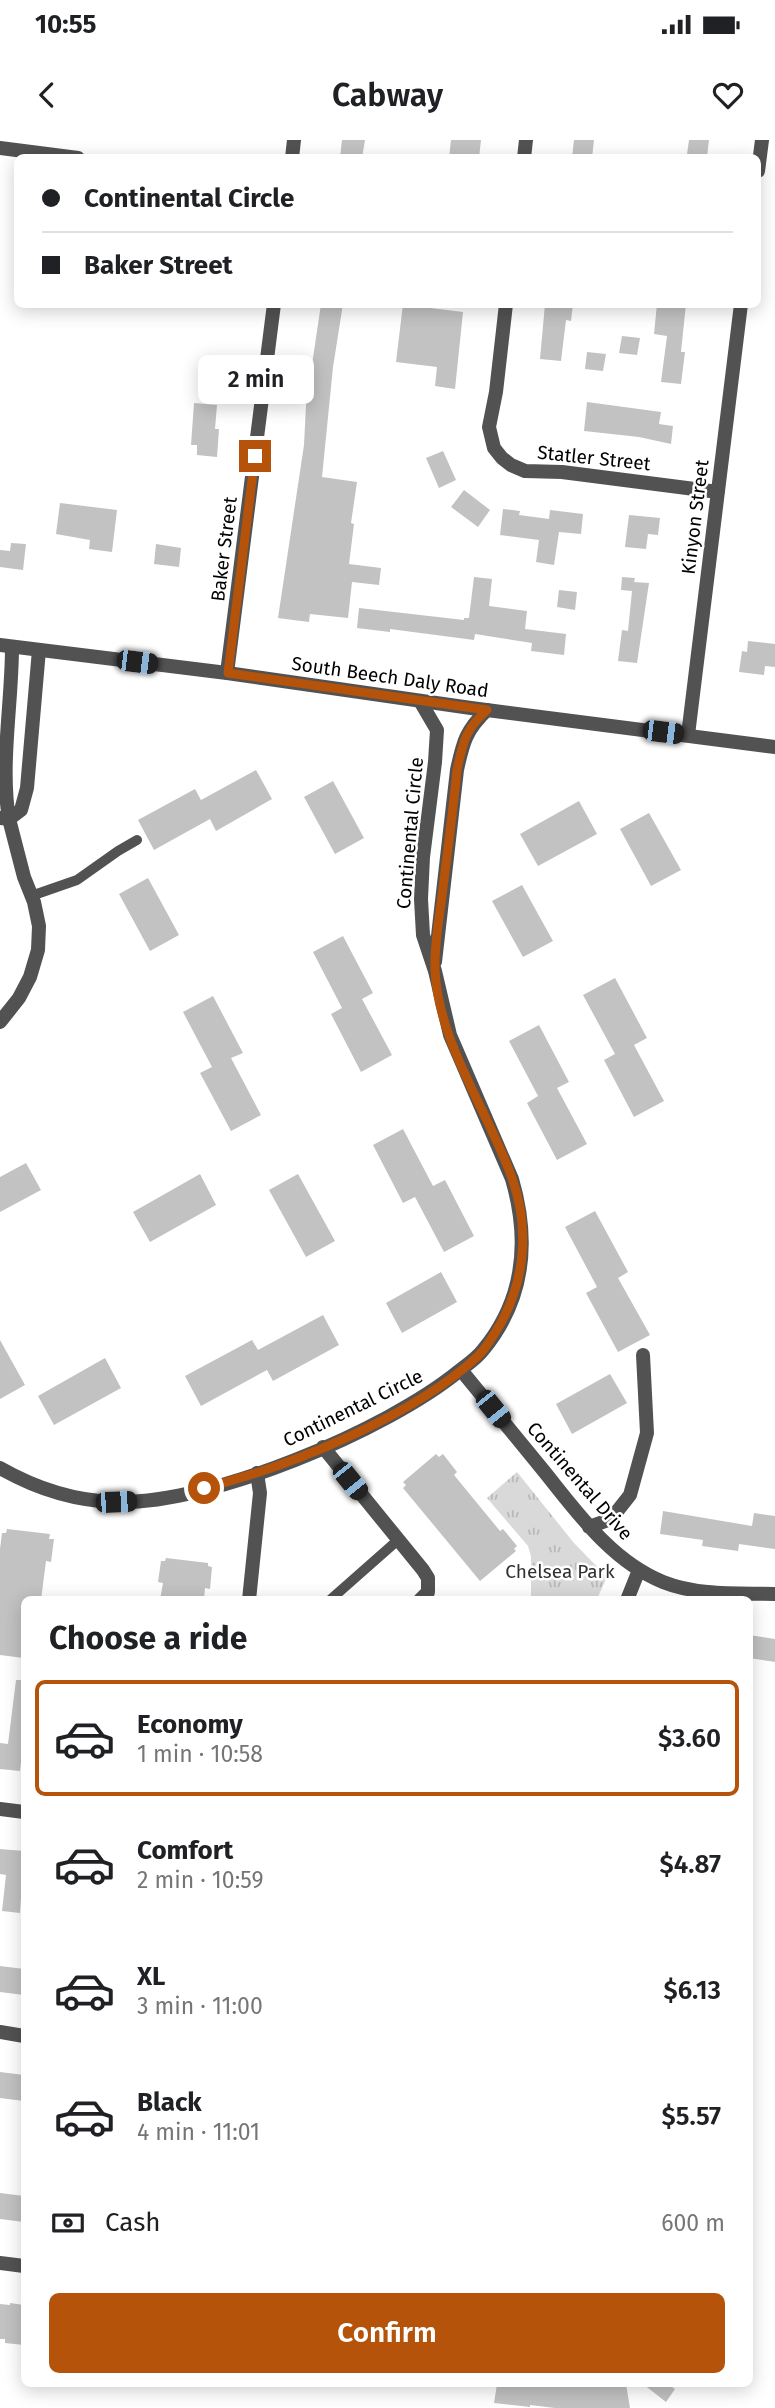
<!DOCTYPE html>
<meta charset="utf-8">
<style>
body{margin:0;font-family:"Fira Sans",sans-serif;background:#f2f2f2;color:#202124;height:100vh;display:flex;flex-direction:column;font-size:26px;white-space:nowrap}
*{box-sizing:border-box;margin:0}
p{font-size:23px;color:#757577}
.icon{flex:none;width:38px;height:38px;fill:none;stroke:currentColor;stroke-width:2;stroke-linecap:round;stroke-linejoin:round}
.map{position:relative;flex:1;overflow:hidden}
.panel{position:absolute;left:21px;top:1456px;width:732px;height:791px;display:flex;flex-direction:column;background:#fff;border-radius:10px;box-shadow:0 4px 18px #0003}
.panel>*{flex:none}
.top-card{position:absolute;left:14px;top:14px;width:747px;height:154px;border-radius:10px;box-shadow:0 4px 18px #0003;display:grid;align-content:center;height:154px;padding:0 28px;background:#fff}
.end{position:absolute;width:32px;height:32px;margin:-16px;border:9px solid #b45309;background:#fff;box-shadow:0 0 0 4px #fff}
.from{border-radius:50%}
.bubble{position:absolute;height:49px;border-radius:10px;background:#fff;box-shadow:0 4px 18px #0003;font-size:23px;font-weight:600;line-height:49px;text-align:center}
.car{position:absolute;width:21px;height:42px;margin:-21px -10px;border-radius:9px;box-shadow:0 0 5px 2px #0007;background:linear-gradient(#222 24%,#8ab4d8 0 40%,#222 0 76%,#8ab4d8 0 86%,#222 0)}
.top-card b{display:flex;align-items:center;gap:24px;height:66px;font-size:26px}
.top-card b+b{border-top:2px solid #e0e0e0}
.top-card i{width:18px;height:18px;background:#202124}
ul{padding:0;list-style:none}
li{display:flex;align-items:center;gap:21px;height:116px;margin:0 14px 10px;padding:0 14px;border:4px solid transparent;border-radius:10px}
li div{flex:1}
li b{display:block;font-size:26px}
li em{font-style:normal;font-weight:600}
li.selected{border-color:#b45309}
li>.icon{width:63px;height:63px;stroke-width:1.5}
h2{padding:0 28px;font-size:32px;line-height:84px}
.pay{display:flex;align-items:center;gap:18px;height:77px;padding:0 28px;font-size:26px}
.pay p{margin-inline-start:auto}
.button{display:flex;gap:14px;margin-top:auto;padding:14px 28px}
.button a{flex:1;height:80px;border-radius:10px;background:#b45309;color:#fff;font-size:28px;font-weight:600;line-height:80px;text-align:center}
.status{display:flex;justify-content:space-between;align-items:center;height:49px;padding:0 35px;background:#fff;direction:ltr}
.status svg{height:19px;fill:currentColor}
header{display:flex;justify-content:space-between;align-items:center;height:91px;padding:0 28px;background:#fff;font-size:32px;font-weight:600}
.map>svg:first-child{display:block}
.park{fill:url(#park-tufts)}
.building{fill:#c2c2c2}
.lines{fill:none;stroke-linecap:round;stroke-linejoin:round}
.service{stroke:#525252;stroke-width:10}
.minor{stroke:#525252;stroke-width:14}
.tertiary{stroke:#525252;stroke-width:14}
.route{stroke:#b45309;stroke-width:9}
.labels{text-anchor:middle;dominant-baseline:central;stroke-width:5;stroke-linejoin:round;paint-order:stroke}
.street-label{font-size:19px;fill:#000;stroke:#fff}
.park-label{font-size:19px;fill:#303030;stroke:#fff}
</style>
<div class="status"><b>10:55</b><svg viewBox="0 0 49 12"><path d="M0 12V9h3v3zM5 12V6h3v6zM10 12V3h3v9zM15 12V0h3v12zM26 1h20v11H26zM47 4h2v5h-2z"/></svg></div>
<header><svg class="icon" aria-label="back" viewBox="0 0 24 24"><path d="M15 5l-7 7 7 7"/></svg>Cabway<svg class="icon" aria-label="heart" viewBox="0 0 24 24"><path d="M12 20l-8-8c-3-5 5-10 8-4 3-6 11-1 8 4z"/></svg></header>
<div class="map">
<svg width="775" height="2268" viewBox="0 0 775 2268">
<defs>
<pattern id="park-tufts" width="24" height="20" patternUnits="userSpaceOnUse" patternTransform="scale(1.75)"><rect width="24" height="20" fill="#d9d9d9"/><path d="M3 7l-1-3M5 7V3M7 7l1-3M15 17l-1-3M17 17v-4M19 17l1-3" fill="none" stroke="#b8b8b8"/></pattern>
</defs>
<rect width="100%" height="100%" fill="#fff"/>
<!-- park -->
<path class="park" d="M517 1332 574 1403 607 1437 597 1459H531V1416L528 1406 487 1358Z"/>
<!-- building -->
<path class="building" d="M342 0H365L362 18H340Z
M451 0H481L479 18H449Z
M574 0H594L592 18H572Z
M689 0H709L707 17 687 14Z
M321 164H343L333 227 322 337 357 342 351 383 354 384 349 424 381 428 379 445 352 442 348 478 310 474 309 482 278 478 304 305 306 265Z
M403 164H422V167L463 172 455 249 435 246 437 227 396 222Z
M545 164H573L571 181 566 180 561 221 540 219Z
M657 164H686L681 212H685L681 244 661 242 667 196 654 194Z
M622 196 640 198 637 215 619 213Z
M587 212 606 214 603 231 585 229Z
M587 262 661 272 659 284 673 286 671 304 639 297 584 291Z
M194 263 217 265 215 289H219L217 317 197 315V305H191Z
M443 311 456 340 439 348 426 318Z
M464 350 490 370 478 387 451 367Z
M60 363 117 370 112 412 89 409 90 400 56 394Z
M503 369 520 371 519 375 549 379 550 370 583 374 581 394 559 392 554 425 536 422 539 400 500 395Z
M629 375 660 378 658 395 648 394 646 409 625 407Z
M11 403 26 404 23 430 0 427V410L10 411Z
M156 404 181 408 179 427 154 424Z
M474 437 492 439 489 466 527 471 525 489 566 494 564 515 531 511 532 503 475 494 474 500 390 489V492L357 488 359 468 464 480V478H469Z
M622 437 635 438 634 442 649 443 637 523 618 521 622 490 628 491 632 451 621 450Z
M559 450 577 452 575 470 557 467Z
M748 501 775 504V527L765 526 764 535 739 532 742 511 747 512Z
M256 630 272 659 216 691 210 679 154 710 138 680 195 649 201 660Z
M333 641 364 698 335 714 304 657Z
M579 661 597 694 538 726 520 694Z
M649 673 681 730 651 746 620 689Z
M148 738 179 795 150 811 119 754Z
M522 745 553 801 523 817 492 761Z
M343 796 373 853 362 859 392 915 361 932 331 874 342 868 313 812Z
M615 838 647 898 634 905 664 961 634 977 604 920 615 914 583 855Z
M213 856 243 913 231 918 261 975 231 991 200 933 212 927 183 872Z
M539 885 569 942 557 948 587 1004 557 1020 527 963 538 956 509 901Z
M403 989 433 1046 445 1040 474 1096 444 1112 415 1057 403 1063 373 1005Z
M26 1023 41 1050 0 1072V1037Z
M200 1034 216 1065 150 1102 133 1072Z
M298 1034 335 1101 306 1117 269 1050Z
M595 1071 628 1132 618 1138 650 1195 618 1212 586 1153 597 1147 565 1087Z
M441 1132 457 1162 402 1193 386 1163Z
M323 1175 339 1205 273 1241 267 1230 201 1266 185 1236 252 1200 258 1210Z
M0 1200 25 1245 0 1259Z
M105 1218 121 1248 54 1285 38 1256Z
M610 1234 627 1263 572 1294 556 1264Z
M436 1314 439 1317 443 1314 457 1332 454 1335 500 1391 503 1389 517 1406 514 1409 516 1411 480 1441 403 1348 406 1345 403 1342Z
M663 1371 752 1386 754 1373 775 1376V1409L739 1404 738 1411 702 1406 703 1400 660 1394Z
M7 1389 50 1394 49 1399H54L51 1422 46 1421 41 1460H24V1518L0 1515V1409L2 1393H6Z
M166 1418 208 1423V1426L212 1427 210 1449 205 1448 204 1460H160L163 1443 158 1442 161 1421H165Z
M749 1495 775 1499V1522L749 1518Z
M16 1540H24V1596L20 1631 0 1629V1603L8 1604Z
M0 1709 24 1711 20 1773 2 1771 6 1735 0 1734Z
M0 1826 24 1829V1855L0 1852Z
M0 1932 24 1935V1961L0 1958Z
M0 2053 24 2056V2082L0 2079Z
M10 2163 24 2165V2205L5 2203V2199H0V2164L10 2165Z
M497 2244H563L583 2246 626 2244 630 2268H555L530 2265V2267L494 2263Z
M643 2244H668L675 2249 666 2262Z"/>
<g class="lines">
<!-- service -->
<path class="service" d="M31 756 77 740 118 711 137 700
M330 1460 398 1400"/>
<!-- minor -->
<path class="minor" d="M0 8 78 18
M292 18 294 0
M524 18 526 0
M758 31 762 0
M506 164 496 252 489 287 494 308 502 318 511 325 525 331 562 332 718 352
M12 507C12 563 0 625 9 679L21 670 27 648 39 510
M227 533 274 164
M688 595 741 164
M435 822 457 630C463 602 466 590 487 570
M0 882 19 858 30 837 38 810 39 786 34 762 24 737 9 679 1 678
M461 1230C488 1263 515 1296 543 1330 577 1372 611 1421 663 1442 698 1456 738 1453 775 1454
M323 1307 423 1430 428 1438V1452L420 1460
M0 1328C35 1348 76 1361 116 1362 210 1365 387 1290 459 1231 468 1224 477 1218 483 1210 525 1159 530 1101 512 1039L450 895 435 831 423 795 421 759 423 717 435 622 437 590 420 561
M589 1387 611 1379 630 1355 647 1293 643 1215
M249 1460 260 1353 257 1333
M627 1460 639 1430
M0 1669 24 1672
M0 1892 24 1896
M0 2123 24 2126"/>
<!-- tertiary -->
<path class="tertiary" d="M0 505 227 533 471 568 775 607"/>
</g>
<g class="lines">
<!-- route -->
<path class="route" d="M204 1348C289 1327 414 1276 478 1216 488 1206 495 1193 502 1181 526 1136 529 1086 512 1038 488 971 438 902 435 830 434 806 439 780 442 756 447 714 453 672 457 630 463 602 465 590 487 570L228 533 255 316"/>
</g>
<g class="labels">
<!-- street labels -->
<g class="street-label">
<text transform="translate(594 318) rotate(6)">Statler Street</text>
<text transform="translate(695 377) rotate(-83)">Kinyon Street</text>
<text transform="translate(224 409) rotate(-83)">Baker Street</text>
<text transform="translate(390 537) rotate(8)">South Beech Daly Road</text>
<text transform="translate(410 693) rotate(-85)">Continental Circle</text>
<text transform="translate(353 1268) rotate(-26)">Continental Circle</text>
<text transform="translate(580 1341) rotate(49)">Continental Drive</text>
</g>
<!-- park labels -->
<g class="park-label">
<text x="560" y="1431">Chelsea Park</text>
</g>
</g>
</svg>
<i class="end from" style="left:204px;top:1348px"></i>
<i class="end" style="left:255px;top:316px"></i>
<div class="bubble" style="left:198px;top:215px;width:116px">2 min</div>
<i class="car" style="left:137px;top:522px;rotate:97deg"></i>
<i class="car" style="left:663px;top:592px;rotate:97deg"></i>
<i class="car" style="left:493px;top:1269px;rotate:141deg"></i>
<i class="car" style="left:350px;top:1341px;rotate:141deg"></i>
<i class="car" style="left:116px;top:1362px;rotate:88deg"></i>
<div class="top-card">
<b><i class="from"></i>Continental Circle</b>
<b><i></i>Baker Street</b>
</div>
<section class="panel">
<h2>Choose a ride</h2>
<ul>
<li class="selected"><svg class="icon" aria-label="car" viewBox="0 0 24 24"><path d="M5 17H2v-5l4-1 3-4h7l3 4 3 1v5h-3M9 17h6M6 11h13"/><circle cx="7" cy="17" r="2"/><circle cx="17" cy="17" r="2"/></svg><div><b>Economy</b><p>1 min · 10:58</p></div><em>$3.60</em></li>
<li><svg class="icon" aria-label="car" viewBox="0 0 24 24"><path d="M5 17H2v-5l4-1 3-4h7l3 4 3 1v5h-3M9 17h6M6 11h13"/><circle cx="7" cy="17" r="2"/><circle cx="17" cy="17" r="2"/></svg><div><b>Comfort</b><p>2 min · 10:59</p></div><em>$4.87</em></li>
<li><svg class="icon" aria-label="car" viewBox="0 0 24 24"><path d="M5 17H2v-5l4-1 3-4h7l3 4 3 1v5h-3M9 17h6M6 11h13"/><circle cx="7" cy="17" r="2"/><circle cx="17" cy="17" r="2"/></svg><div><b>XL</b><p>3 min · 11:00</p></div><em>$6.13</em></li>
<li><svg class="icon" aria-label="car" viewBox="0 0 24 24"><path d="M5 17H2v-5l4-1 3-4h7l3 4 3 1v5h-3M9 17h6M6 11h13"/><circle cx="7" cy="17" r="2"/><circle cx="17" cy="17" r="2"/></svg><div><b>Black</b><p>4 min · 11:01</p></div><em>$5.57</em></li>
</ul>
<div class="pay"><svg class="icon" aria-label="cash" viewBox="0 0 24 24"><path d="M3 7h18v10H3z"/><circle cx="12" cy="12" r="2"/></svg>Cash<p>600 m</p></div>
<div class="button"><a>Confirm</a></div>
</section>
</div>
